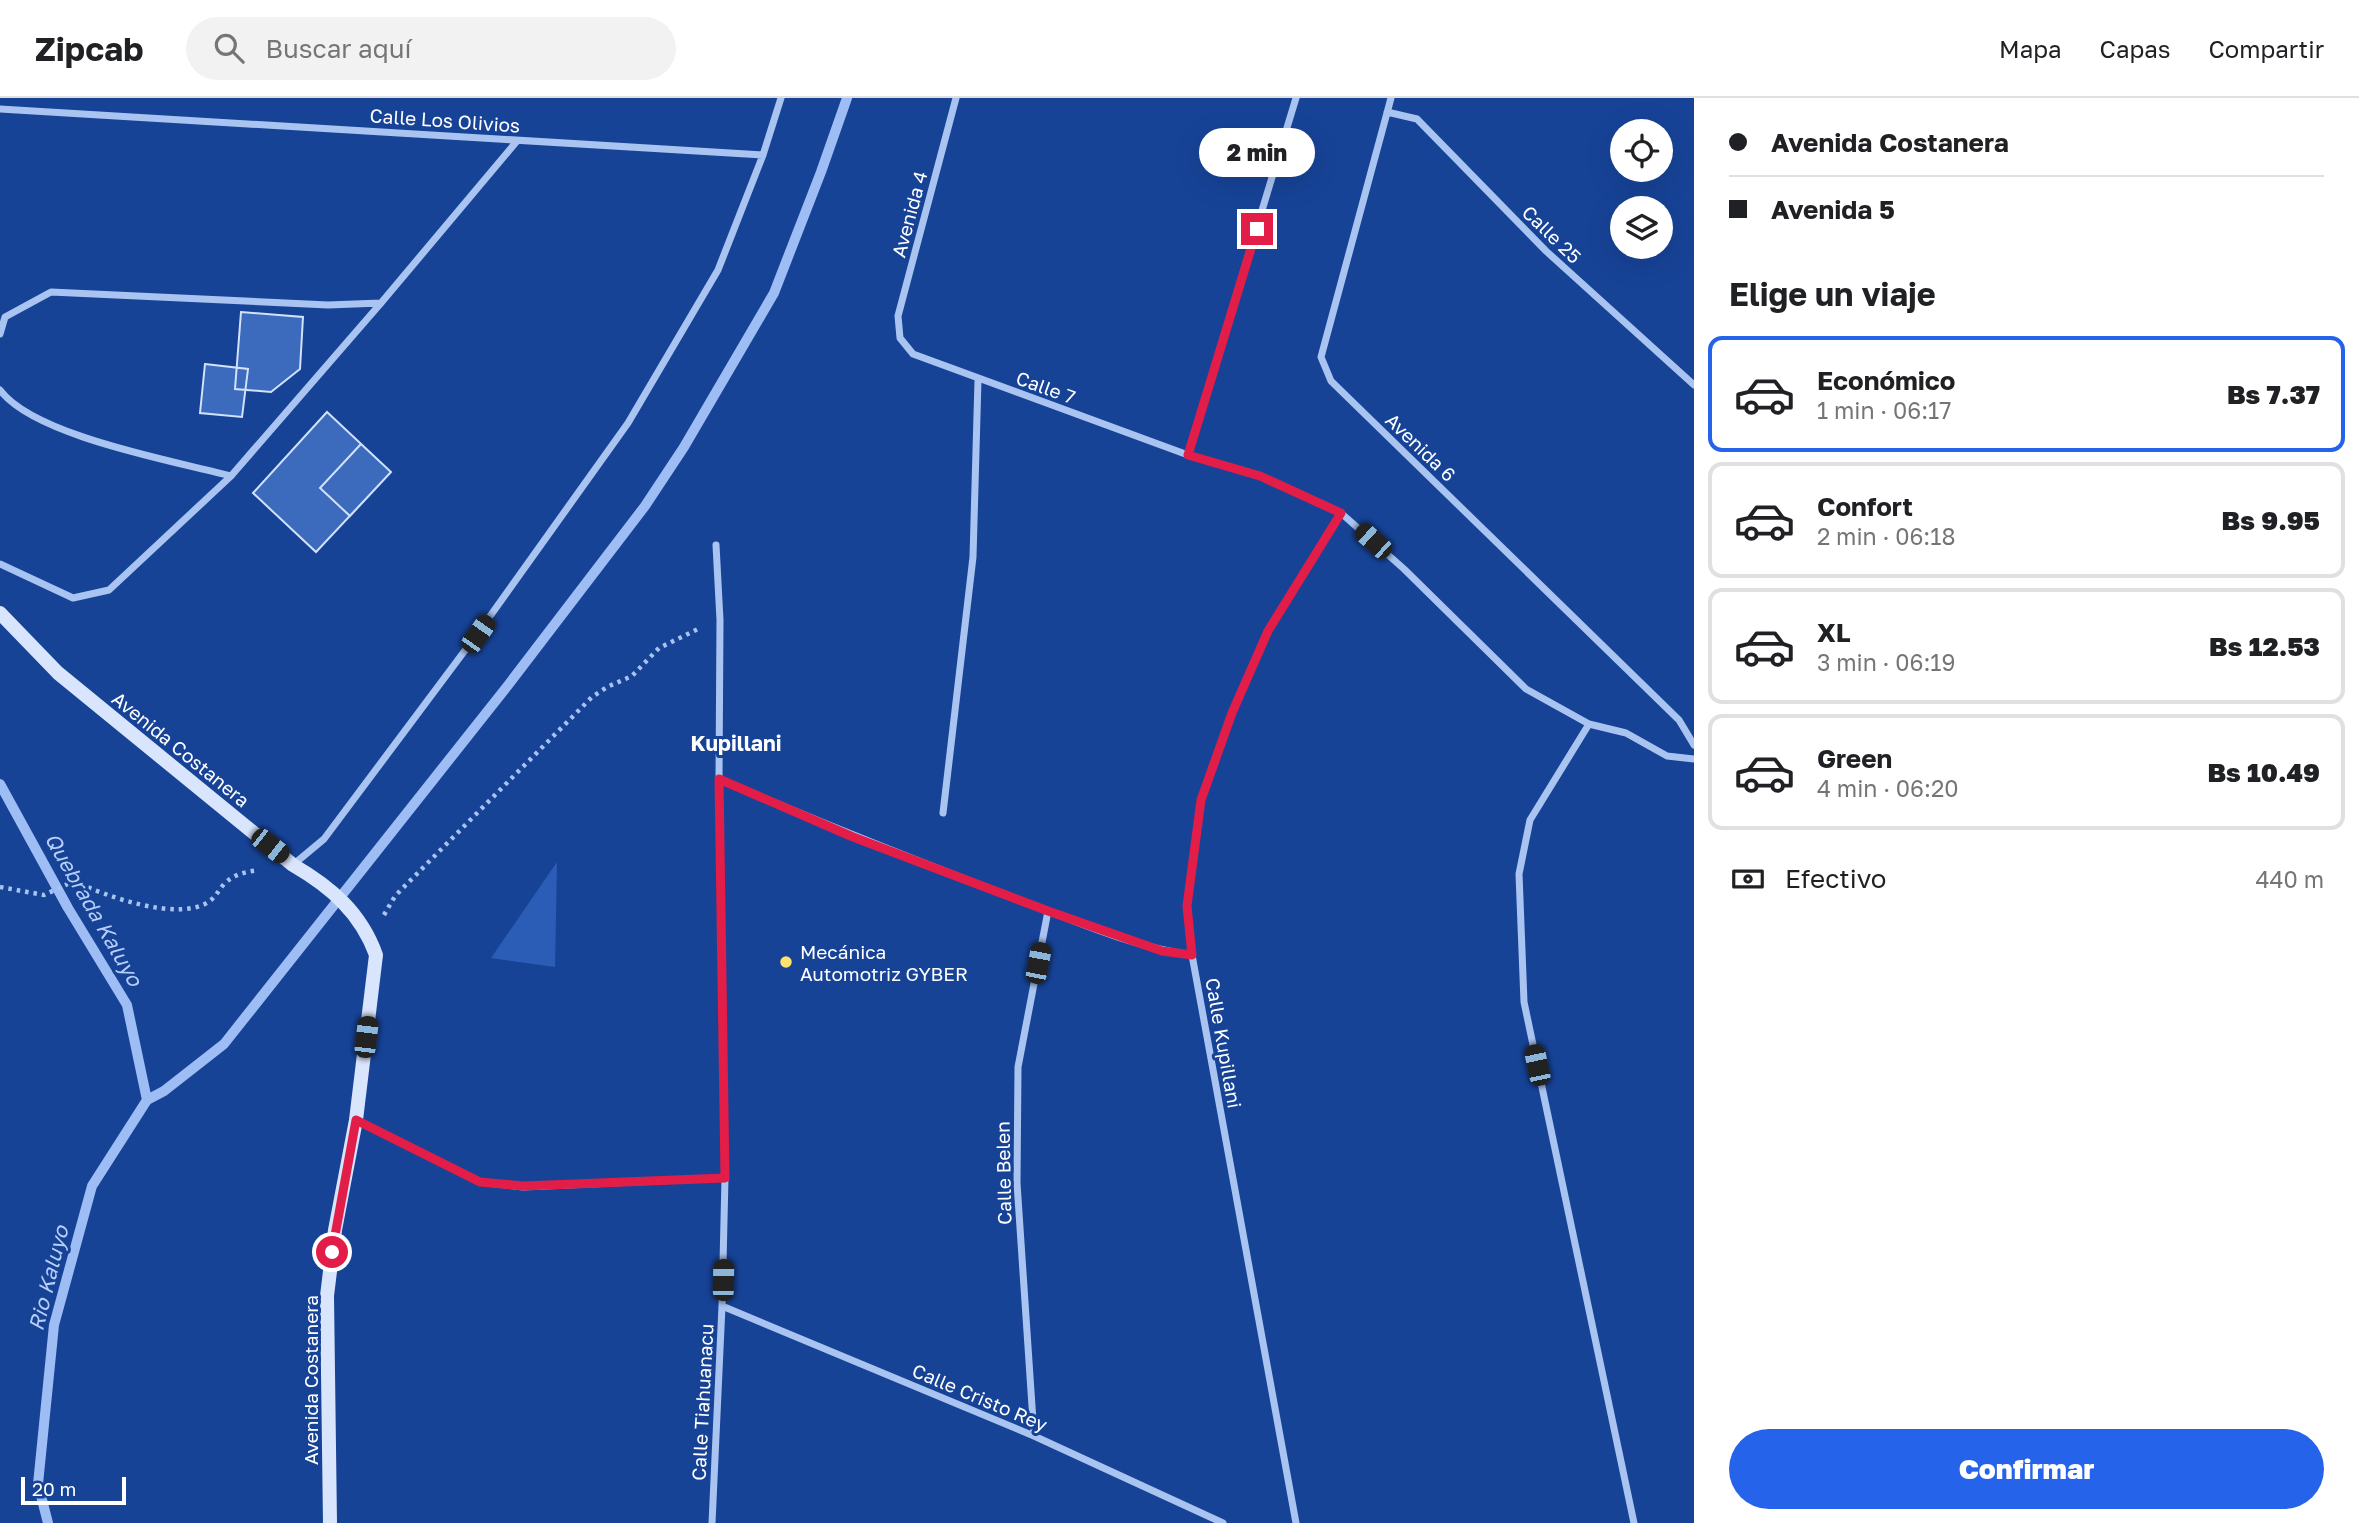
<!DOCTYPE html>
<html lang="es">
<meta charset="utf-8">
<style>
body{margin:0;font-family:"Golos Text",sans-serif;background:#f2f2f2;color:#202124;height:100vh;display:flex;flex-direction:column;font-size:26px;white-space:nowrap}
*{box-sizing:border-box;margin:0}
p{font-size:23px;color:#757577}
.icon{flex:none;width:38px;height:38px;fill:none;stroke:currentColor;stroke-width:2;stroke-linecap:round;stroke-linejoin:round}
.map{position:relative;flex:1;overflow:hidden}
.drawer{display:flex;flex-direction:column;background:#fff;width:665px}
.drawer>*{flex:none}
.hud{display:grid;align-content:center;height:154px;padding:0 35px;background:#fff}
.tools{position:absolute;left:1610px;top:21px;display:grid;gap:14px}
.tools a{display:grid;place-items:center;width:63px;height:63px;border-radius:50%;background:#fff;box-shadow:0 7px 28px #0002;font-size:35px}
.scale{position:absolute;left:21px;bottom:18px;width:105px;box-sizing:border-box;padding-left:7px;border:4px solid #fff;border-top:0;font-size:19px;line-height:24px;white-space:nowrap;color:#fff;-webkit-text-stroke:5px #174397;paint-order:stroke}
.end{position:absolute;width:32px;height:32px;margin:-16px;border:9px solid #e11d48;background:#fff;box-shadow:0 0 0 4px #fff}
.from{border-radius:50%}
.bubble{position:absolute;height:49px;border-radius:24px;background:#fff;box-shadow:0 7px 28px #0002;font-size:23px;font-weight:800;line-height:49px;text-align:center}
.car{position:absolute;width:21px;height:42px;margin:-21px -10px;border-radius:9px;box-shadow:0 0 5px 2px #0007;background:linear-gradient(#222 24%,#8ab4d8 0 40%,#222 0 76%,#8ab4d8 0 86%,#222 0)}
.hud b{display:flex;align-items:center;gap:24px;height:66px;font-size:26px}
.hud b+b{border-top:2px solid #e0e0e0}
.hud i{width:18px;height:18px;background:#202124}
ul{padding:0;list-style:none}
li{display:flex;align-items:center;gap:21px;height:116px;margin:0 14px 10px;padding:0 21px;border:4px solid #e0e0e0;border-radius:14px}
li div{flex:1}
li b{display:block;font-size:26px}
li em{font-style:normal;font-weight:800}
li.current{border-color:#2563eb}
li>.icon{width:63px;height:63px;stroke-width:1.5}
h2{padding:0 35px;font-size:32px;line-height:84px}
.pay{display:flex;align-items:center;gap:18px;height:77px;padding:0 35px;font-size:26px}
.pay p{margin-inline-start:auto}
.action{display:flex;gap:14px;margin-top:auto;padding:14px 35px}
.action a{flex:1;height:80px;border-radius:42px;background:#2563eb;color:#fff;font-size:28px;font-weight:800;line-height:80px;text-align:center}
header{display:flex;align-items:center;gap:42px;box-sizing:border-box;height:98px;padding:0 35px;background:#fff;border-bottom:2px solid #e0e0e0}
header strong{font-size:33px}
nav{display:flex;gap:38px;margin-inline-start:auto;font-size:24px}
.search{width:490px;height:63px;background:#f2f2f2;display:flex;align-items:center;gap:18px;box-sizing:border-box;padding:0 24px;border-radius:38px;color:#757577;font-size:26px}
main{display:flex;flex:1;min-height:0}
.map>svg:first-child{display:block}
.green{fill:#2b5cb6}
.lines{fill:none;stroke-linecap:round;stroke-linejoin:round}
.stream{stroke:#9dbdf4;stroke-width:10}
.building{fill:#3c6abd;stroke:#d2e1fc;stroke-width:2}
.path{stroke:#aac4f1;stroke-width:4.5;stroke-dasharray:3.5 5;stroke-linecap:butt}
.minor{stroke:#aac4f1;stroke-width:7}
.secondary{stroke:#d9e5fc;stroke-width:14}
.route{stroke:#e11d48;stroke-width:9}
.poi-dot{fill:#ffe26b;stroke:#174397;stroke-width:2.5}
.labels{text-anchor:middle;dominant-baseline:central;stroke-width:6;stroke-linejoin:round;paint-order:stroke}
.street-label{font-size:19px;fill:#fff;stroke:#174397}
.poi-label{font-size:19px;fill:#fff;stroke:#174397;text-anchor:start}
.neighbourhood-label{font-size:21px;font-weight:bold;fill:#fff;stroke:#174397}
.water-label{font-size:21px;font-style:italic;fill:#b7cef8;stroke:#174397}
</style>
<header>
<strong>Zipcab</strong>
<div class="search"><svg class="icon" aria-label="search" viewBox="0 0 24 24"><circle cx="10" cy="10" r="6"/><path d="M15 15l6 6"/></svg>Buscar aquí</div>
<nav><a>Mapa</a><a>Capas</a><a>Compartir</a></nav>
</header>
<main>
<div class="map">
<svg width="1694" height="1425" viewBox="0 0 1694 1425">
<rect width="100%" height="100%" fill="#174397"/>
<!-- green -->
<path class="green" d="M557 764 555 869 491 860Z"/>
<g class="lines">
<!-- stream -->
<path class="stream" d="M0 686 68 810 127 907 147 1002
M48 1425 38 1386 54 1227 92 1088 147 1002 164 993 224 946 509 586 645 408 684 349 774 195 821 74 847 0"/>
</g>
<!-- building -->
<path class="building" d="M241 214 303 219 300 271 271 294 235 291Z
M205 266 248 271 242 319 200 315Z
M327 314 391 374 316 454 253 395Z
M361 346 391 374 350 418 320 390Z"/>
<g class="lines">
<!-- path -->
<path class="path" d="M0 789 44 797 74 783C105 798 179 825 210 803 216 798 219 792 224 786 234 776 245 774 259 772
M384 817 395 798 592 599 607 589 632 578 659 550 700 530"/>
<!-- minor -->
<path class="minor" d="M956 0 898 218 900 240 913 256 1188 357 1260 378 1341 415 1404 471 1526 591 1589 626 1626 635 1667 658 1694 661
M1391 0 1321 259 1331 283 1679 622 1694 647
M0 11 763 57
M1387 14 1417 21 1546 153 1694 287
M0 236 5 219 51 194 328 207 381 205
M0 292C34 338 174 363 231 378
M1188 357 1296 0
M0 466 73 500 109 492 231 378 381 205 517 43
M1589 626 1530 722 1519 776 1524 904 1634 1425
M719 681C817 723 915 762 1015 800 1072 822 1132 849 1192 857
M943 715 973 459 978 282
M294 766 324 741 478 535 628 325 718 172 763 57 781 0
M356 1022 480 1084 523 1089 725 1080
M722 1208 1034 1338 1223 1425
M1034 1338 1017 1085 1018 969 1048 813
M712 1425 722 1208 725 1080 719 681 720 522 716 447
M1296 1425 1192 857 1187 808 1201 702 1232 615 1268 533 1341 415"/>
<!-- secondary -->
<path class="secondary" d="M0 515 58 575 293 767C331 789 361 815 376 857L356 1022 335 1132 327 1198 330 1425"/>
</g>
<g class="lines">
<!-- route -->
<path class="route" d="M332 1154 356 1022 480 1084 523 1088 725 1080 719 681 853 739 1048 813 1162 853 1192 857 1187 808 1201 702 1232 615 1268 533 1341 415 1260 378 1188 357 1257 131"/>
</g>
<!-- markers -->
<circle class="poi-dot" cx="786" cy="864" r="7"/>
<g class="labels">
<!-- street labels -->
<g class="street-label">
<text transform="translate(445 22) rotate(4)">Calle Los Olivios</text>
<text transform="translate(909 116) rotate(-75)">Avenida 4</text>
<text transform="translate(1552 136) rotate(44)">Calle 25</text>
<text transform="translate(1046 289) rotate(20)">Calle 7</text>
<text transform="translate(1421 349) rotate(44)">Avenida 6</text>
<text transform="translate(181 651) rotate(39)">Avenida Costanera</text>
<text transform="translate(1224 945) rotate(80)">Calle Kupillani</text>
<text transform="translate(1003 1075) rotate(-91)">Calle Belen</text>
<text transform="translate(310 1282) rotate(-90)">Avenida Costanera</text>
<text transform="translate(980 1299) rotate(23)">Calle Cristo Rey</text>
<text transform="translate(702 1304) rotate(-87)">Calle Tiahuanacu</text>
</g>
<!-- poi labels -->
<g class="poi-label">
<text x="800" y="853">Mecánica<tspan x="800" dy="22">Automotriz GYBER</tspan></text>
</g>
<!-- neighbourhood labels -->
<g class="neighbourhood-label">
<text x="736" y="645">Kupillani</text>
</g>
<!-- water labels -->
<g class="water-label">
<text transform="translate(94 811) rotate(60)">Quebrada Kaluyo</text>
<text transform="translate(48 1180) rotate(-76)">Rio Kaluyo</text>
</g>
</g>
</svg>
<div class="tools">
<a><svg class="icon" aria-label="locate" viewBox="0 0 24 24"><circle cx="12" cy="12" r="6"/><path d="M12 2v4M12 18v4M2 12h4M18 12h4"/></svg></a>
<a><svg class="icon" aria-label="layers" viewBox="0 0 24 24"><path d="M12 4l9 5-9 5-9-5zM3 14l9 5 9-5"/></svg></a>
</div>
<div class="scale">20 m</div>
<i class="end from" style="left:332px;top:1154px"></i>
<i class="end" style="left:1257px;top:131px"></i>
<div class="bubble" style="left:1199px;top:30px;width:116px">2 min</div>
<i class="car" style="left:1373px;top:443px;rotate:312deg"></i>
<i class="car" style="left:478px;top:536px;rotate:35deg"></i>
<i class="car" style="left:270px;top:748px;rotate:128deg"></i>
<i class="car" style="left:1038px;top:865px;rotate:11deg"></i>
<i class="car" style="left:366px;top:939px;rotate:7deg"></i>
<i class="car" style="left:1537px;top:967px;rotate:348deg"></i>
<i class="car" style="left:723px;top:1182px;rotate:1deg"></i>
</div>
<section class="drawer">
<div class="hud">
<b><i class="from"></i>Avenida Costanera</b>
<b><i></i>Avenida 5</b>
</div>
<h2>Elige un viaje</h2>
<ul>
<li class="current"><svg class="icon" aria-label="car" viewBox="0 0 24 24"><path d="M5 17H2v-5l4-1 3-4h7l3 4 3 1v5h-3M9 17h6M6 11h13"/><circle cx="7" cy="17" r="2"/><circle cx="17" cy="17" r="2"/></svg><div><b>Económico</b><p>1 min · 06:17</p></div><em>Bs 7.37</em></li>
<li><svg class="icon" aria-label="car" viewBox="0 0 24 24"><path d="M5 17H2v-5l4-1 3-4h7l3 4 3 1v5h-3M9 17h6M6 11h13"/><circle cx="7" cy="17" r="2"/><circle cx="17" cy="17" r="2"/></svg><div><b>Confort</b><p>2 min · 06:18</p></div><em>Bs 9.95</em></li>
<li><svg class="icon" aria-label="car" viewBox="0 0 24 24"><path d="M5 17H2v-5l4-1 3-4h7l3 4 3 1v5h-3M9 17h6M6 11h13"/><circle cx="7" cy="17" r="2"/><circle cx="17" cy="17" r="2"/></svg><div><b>XL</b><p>3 min · 06:19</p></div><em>Bs 12.53</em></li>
<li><svg class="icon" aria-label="car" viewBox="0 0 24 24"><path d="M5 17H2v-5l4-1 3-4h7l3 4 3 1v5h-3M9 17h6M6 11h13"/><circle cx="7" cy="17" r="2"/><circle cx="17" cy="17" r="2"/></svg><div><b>Green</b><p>4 min · 06:20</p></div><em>Bs 10.49</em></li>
</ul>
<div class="pay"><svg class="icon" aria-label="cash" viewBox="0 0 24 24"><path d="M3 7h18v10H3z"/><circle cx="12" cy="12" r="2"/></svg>Efectivo<p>440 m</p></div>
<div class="action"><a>Confirmar</a></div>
</section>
</main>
